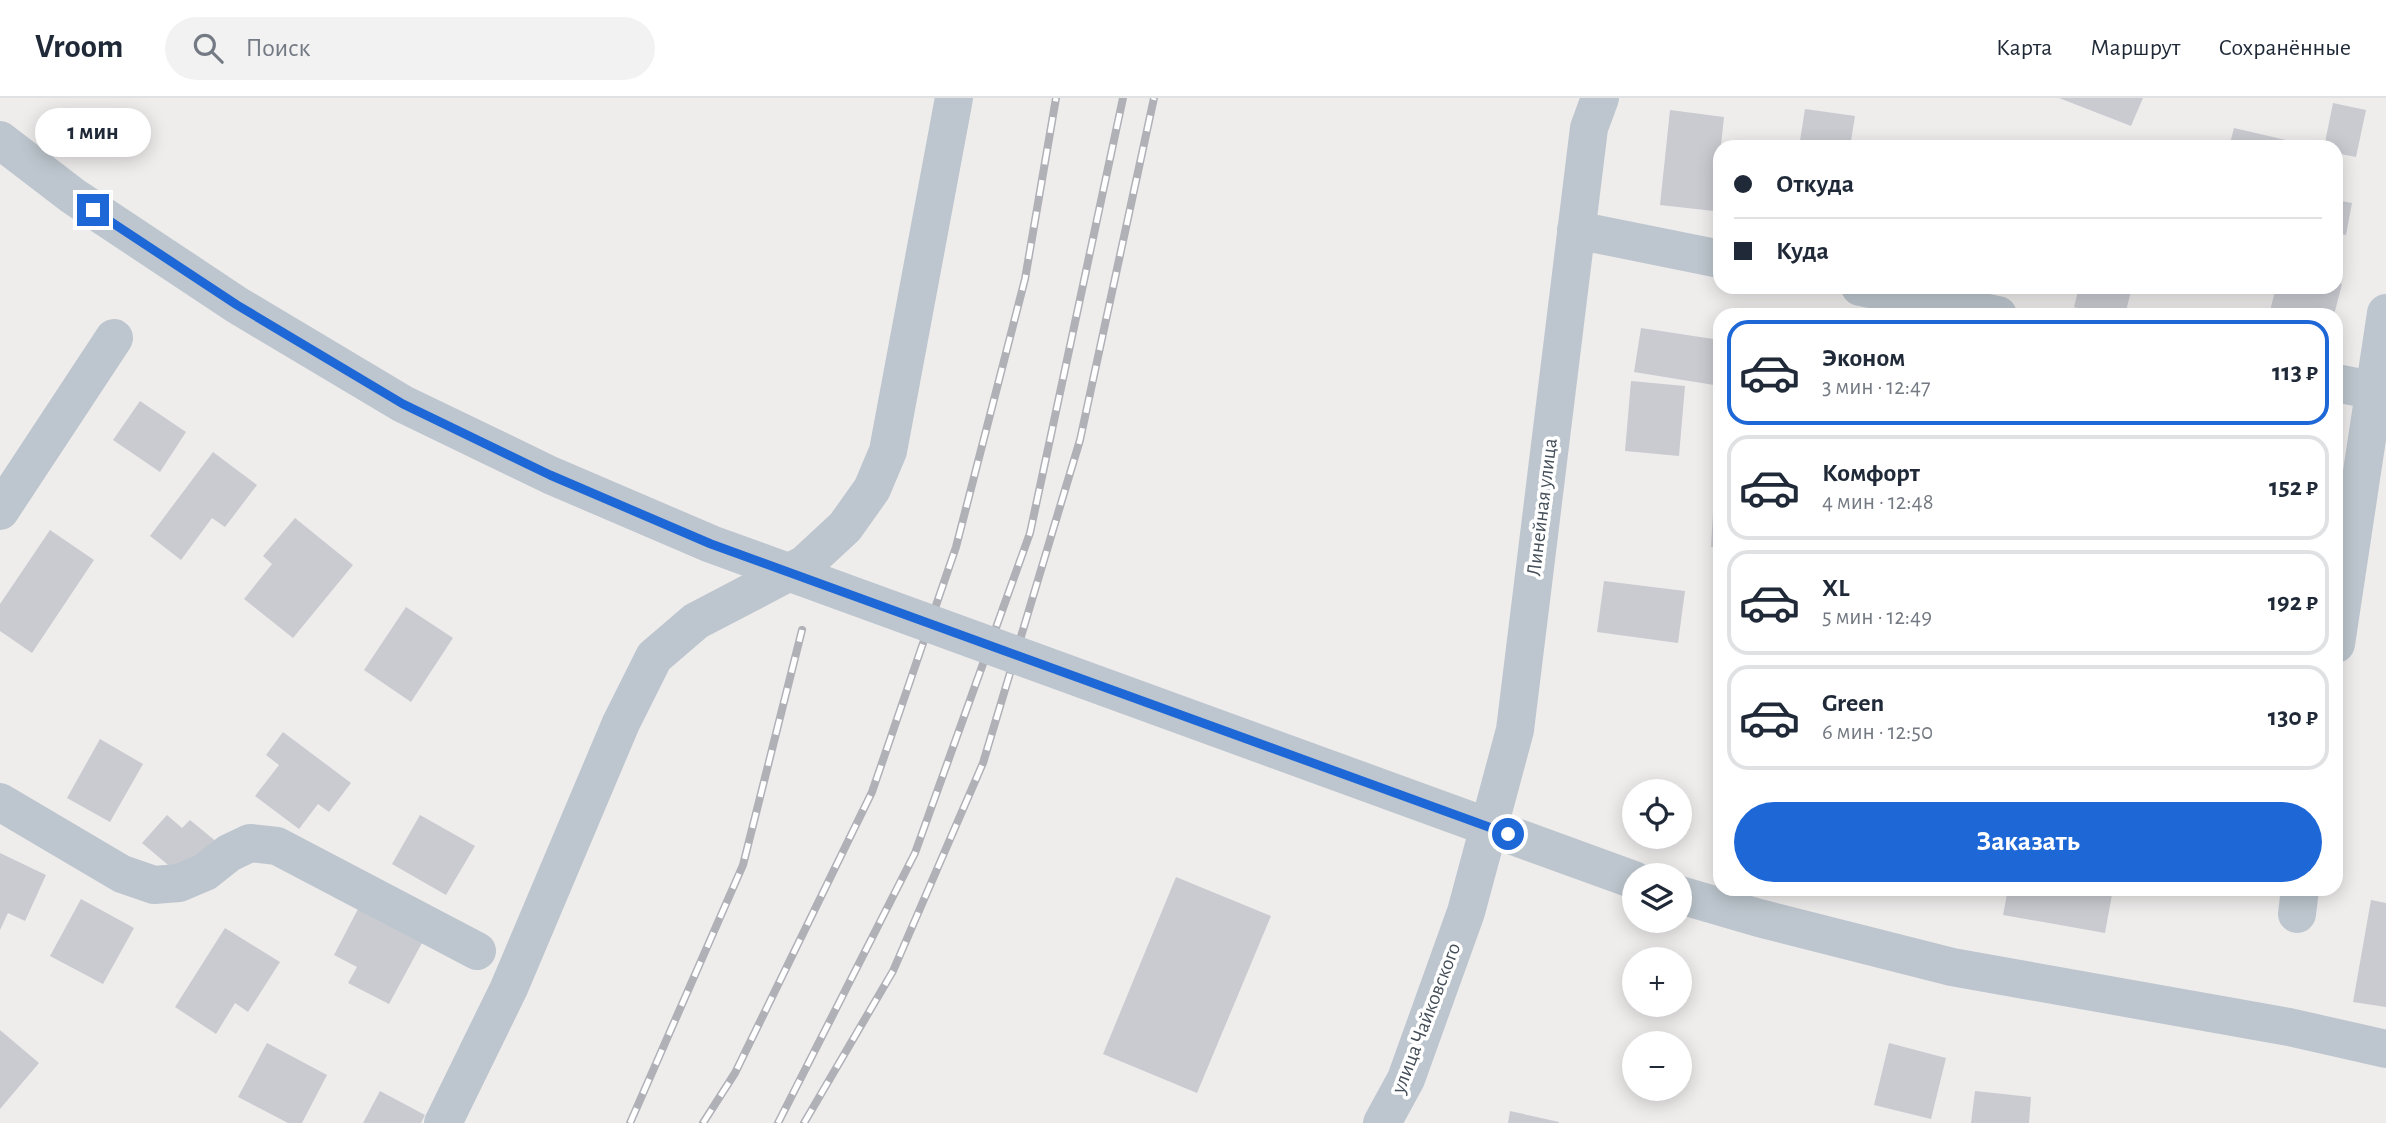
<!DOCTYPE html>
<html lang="ru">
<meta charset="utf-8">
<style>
body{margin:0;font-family:"Alegreya Sans",sans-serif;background:#f2f2f3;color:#1f2937;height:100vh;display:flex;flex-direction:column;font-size:26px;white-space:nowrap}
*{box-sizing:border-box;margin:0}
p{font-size:23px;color:#747a83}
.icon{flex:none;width:38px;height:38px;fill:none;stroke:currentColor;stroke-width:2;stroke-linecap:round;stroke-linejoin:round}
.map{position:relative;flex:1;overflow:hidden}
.drawer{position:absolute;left:1713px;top:210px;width:630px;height:588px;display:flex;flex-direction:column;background:#fff;border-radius:21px;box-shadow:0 4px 18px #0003}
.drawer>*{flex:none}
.top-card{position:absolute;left:1713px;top:42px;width:630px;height:154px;border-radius:21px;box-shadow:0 4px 18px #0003;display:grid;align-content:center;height:154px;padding:0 21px;background:#fff}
.controls{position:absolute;left:1622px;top:681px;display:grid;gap:14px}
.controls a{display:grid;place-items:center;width:70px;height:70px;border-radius:50%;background:#fff;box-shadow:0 4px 18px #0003;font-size:35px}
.end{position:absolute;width:32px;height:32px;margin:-16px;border:9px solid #1e67d7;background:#fff;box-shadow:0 0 0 4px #fff}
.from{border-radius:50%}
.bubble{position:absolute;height:49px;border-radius:24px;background:#fff;box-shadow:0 4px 18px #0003;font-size:23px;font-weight:700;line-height:49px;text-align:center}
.top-card b{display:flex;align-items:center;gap:24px;height:66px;font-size:26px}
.top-card b+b{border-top:2px solid #e0e1e3}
.top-card i{width:18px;height:18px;background:#1f2937}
ul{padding:12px 0 0;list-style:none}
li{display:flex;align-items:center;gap:21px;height:105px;margin:0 14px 10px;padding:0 7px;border:4px solid #e0e1e3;border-radius:21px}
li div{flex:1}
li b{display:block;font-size:26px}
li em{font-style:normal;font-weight:700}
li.on{border-color:#1e67d7}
li>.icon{width:63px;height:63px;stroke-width:1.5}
.button{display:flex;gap:14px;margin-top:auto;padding:14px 21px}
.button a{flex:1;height:80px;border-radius:42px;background:#1e67d7;color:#fff;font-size:28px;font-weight:700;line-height:80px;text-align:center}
header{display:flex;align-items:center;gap:42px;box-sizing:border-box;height:98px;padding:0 35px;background:#fff;border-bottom:2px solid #e0e1e3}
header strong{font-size:33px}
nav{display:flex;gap:38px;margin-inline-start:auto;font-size:24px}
.search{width:490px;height:63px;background:#f2f2f3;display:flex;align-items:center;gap:18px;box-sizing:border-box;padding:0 24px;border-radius:38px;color:#747a83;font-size:26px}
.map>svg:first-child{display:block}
.building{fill:#c9cbd1}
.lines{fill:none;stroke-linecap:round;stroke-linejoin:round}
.minor{stroke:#bdc6ce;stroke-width:38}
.tertiary{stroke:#bdc6ce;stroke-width:38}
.rail-casing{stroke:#afb1b7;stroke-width:8}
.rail{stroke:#fff;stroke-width:5;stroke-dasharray:16;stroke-linecap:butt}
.tertiary-bridge{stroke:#bdc6ce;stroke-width:38}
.route{stroke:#1e67d7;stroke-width:9}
.labels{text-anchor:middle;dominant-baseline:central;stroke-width:7;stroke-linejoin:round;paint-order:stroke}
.street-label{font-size:21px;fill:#454f59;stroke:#fff}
</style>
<header>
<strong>Vroom</strong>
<div class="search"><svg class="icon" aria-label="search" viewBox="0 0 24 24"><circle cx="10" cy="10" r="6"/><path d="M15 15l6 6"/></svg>Поиск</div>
<nav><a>Карта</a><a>Маршрут</a><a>Сохранённые</a></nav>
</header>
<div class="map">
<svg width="2386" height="1025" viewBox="0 0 2386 1025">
<rect width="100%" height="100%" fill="#efecec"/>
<!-- building -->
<path class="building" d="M2059 0H2143L2131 28Z
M2333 5 2366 12 2356 59 2336 55V49H2324Z
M1805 11 1855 18 1850 49H1799Z
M1670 12 1724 19 1714 113 1660 107Z
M2234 30 2312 48 2311 49H2229Z
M2336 102 2352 105 2346 137 2336 135Z
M2336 184 2342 186 2334 217H2269L2276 189H2336Z
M2079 189H2132L2125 217H2103L2074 209Z
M1641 230 1720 242V288L1634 274Z
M1631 283 1685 288 1679 358 1625 353Z
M140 303 186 334 160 374 113 342Z
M213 354 257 387 225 429 212 420 181 462 150 438Z
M1713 414H1720V449H1711Z
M295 420 353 467 293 540 244 501 272 466 263 458Z
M50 432 94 462 32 555 0 533V506Z
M1604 483 1685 493 1678 545 1597 534Z
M406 509 453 540 411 604 364 572Z
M283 634 351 685 329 714 318 706 299 731 255 698 279 667 266 657Z
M100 641 143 666 110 724 67 700Z
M167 717 182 730 190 722 218 745 186 782 142 745Z
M420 717 475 748 446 797 392 766Z
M0 755 46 777 25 823 8 815 0 832Z
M1176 779 1271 818 1197 995 1103 956Z
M2008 791H2113L2105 835 2003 817Z
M81 801 134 830 103 886 50 858Z
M2371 802 2386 805V909L2353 904Z
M358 811 422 845 389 906 348 885 357 869 334 857Z
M225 830 280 864 248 914 235 905 216 936 175 909Z
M0 932 39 965 0 1011Z
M267 945 327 977 302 1025H288L238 999Z
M1889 945 1946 960 1931 1021 1874 1007Z
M380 993 425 1017 421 1025H363Z
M1975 993 2031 999 2029 1025H1971Z
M1510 1013 1559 1024V1025H1508Z"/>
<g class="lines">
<!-- minor -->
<path class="minor" d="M1576 132 1720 161
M1860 189 1998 217
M2336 285 2386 295
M0 413 114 240
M2336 546 2386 215
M0 704 122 776 154 787 179 785 205 774 229 755 250 745 277 748 477 853
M2297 816 2300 791
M443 1025 509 890 621 625 654 559 696 523 805 466 845 429 872 391 888 353 954 0
M1382 1025 1406 981 1466 814 1515 632 1589 30 1600 0"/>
<!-- tertiary -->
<path class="tertiary" d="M1680 797 1759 820 1952 869 2289 929 2386 951"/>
<!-- rail casing -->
<g class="rail-casing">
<path id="rail" d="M630 1025 743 767 802 532
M703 1025 735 975 872 694 956 449 1025 181 1056 0
M778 1025 915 755 1030 435 1123 0
M804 1025 893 873 983 665 1080 342 1154 0"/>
</g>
<!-- rail -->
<use href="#rail" class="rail"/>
<!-- tertiary-bridge -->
<path class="tertiary-bridge" d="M0 42 73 98 237 207 403 306 550 377 711 446 1634 782"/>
</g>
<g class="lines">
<!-- route -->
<path class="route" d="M93 112 237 207 403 306 550 377 711 446 1508 736"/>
</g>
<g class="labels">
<!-- street labels -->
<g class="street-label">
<text transform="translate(1542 409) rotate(-83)">Линейная улица</text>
<text transform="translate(1426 920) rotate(-69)">улица Чайковского</text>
</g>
</g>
</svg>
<div class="controls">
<a><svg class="icon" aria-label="locate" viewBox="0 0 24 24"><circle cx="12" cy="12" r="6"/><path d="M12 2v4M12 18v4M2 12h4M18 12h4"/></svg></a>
<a><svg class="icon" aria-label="layers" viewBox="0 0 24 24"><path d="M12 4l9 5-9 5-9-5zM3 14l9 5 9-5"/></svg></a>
<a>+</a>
<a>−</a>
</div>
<i class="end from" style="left:1508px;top:736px"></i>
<i class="end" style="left:93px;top:112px"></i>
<div class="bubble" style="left:35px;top:10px;width:116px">1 мин</div>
<div class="top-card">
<b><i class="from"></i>Откуда</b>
<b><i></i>Куда</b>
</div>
<section class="drawer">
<ul>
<li class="on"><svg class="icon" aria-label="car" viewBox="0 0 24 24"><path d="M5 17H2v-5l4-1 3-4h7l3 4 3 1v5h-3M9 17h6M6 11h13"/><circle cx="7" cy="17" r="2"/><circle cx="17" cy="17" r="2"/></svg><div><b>Эконом</b><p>3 мин · 12:47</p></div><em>113 ₽</em></li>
<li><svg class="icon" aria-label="car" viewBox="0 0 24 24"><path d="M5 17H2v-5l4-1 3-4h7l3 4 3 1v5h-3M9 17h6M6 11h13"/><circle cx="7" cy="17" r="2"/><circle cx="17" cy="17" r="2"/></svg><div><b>Комфорт</b><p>4 мин · 12:48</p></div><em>152 ₽</em></li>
<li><svg class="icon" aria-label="car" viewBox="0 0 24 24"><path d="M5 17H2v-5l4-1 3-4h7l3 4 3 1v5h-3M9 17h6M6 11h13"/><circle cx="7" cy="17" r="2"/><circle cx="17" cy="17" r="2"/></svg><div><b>XL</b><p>5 мин · 12:49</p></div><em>192 ₽</em></li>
<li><svg class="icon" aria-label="car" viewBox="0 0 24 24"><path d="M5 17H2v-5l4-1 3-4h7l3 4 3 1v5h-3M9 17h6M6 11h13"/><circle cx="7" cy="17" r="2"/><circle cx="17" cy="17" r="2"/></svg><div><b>Green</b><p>6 мин · 12:50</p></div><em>130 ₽</em></li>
</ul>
<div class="button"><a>Заказать</a></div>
</section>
</div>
